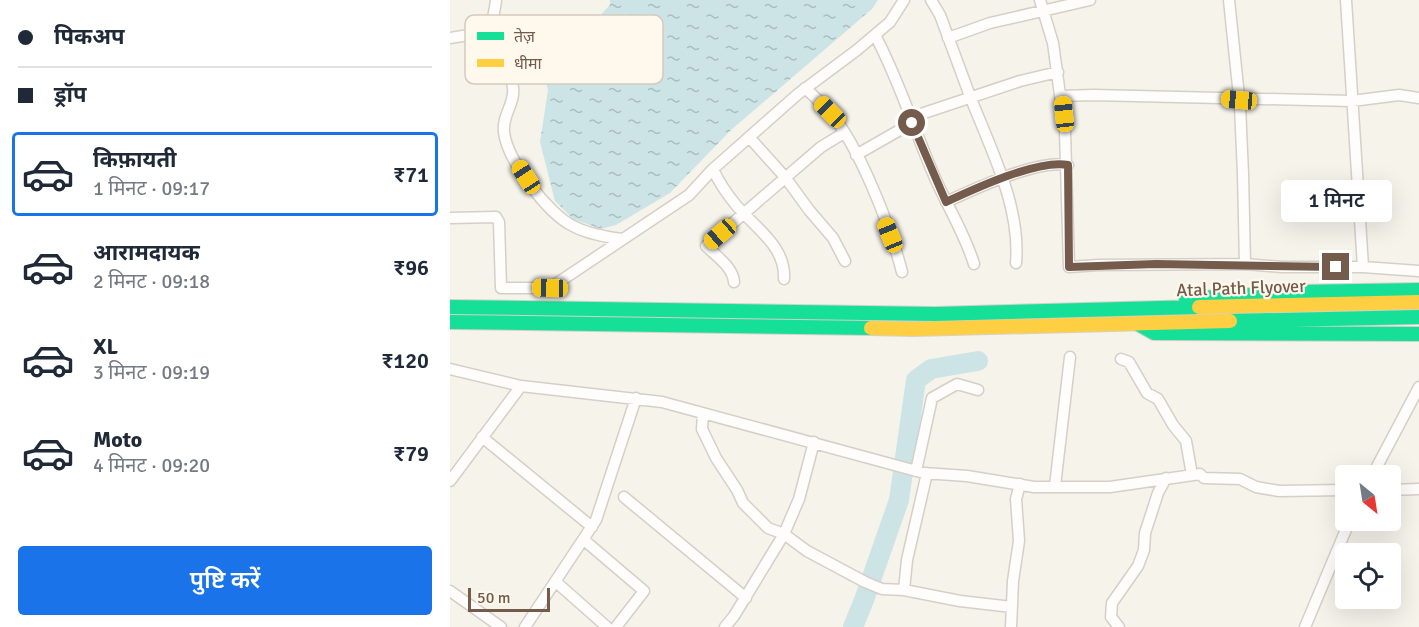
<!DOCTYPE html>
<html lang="hi">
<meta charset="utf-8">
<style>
body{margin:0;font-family:Signika,"Noto Sans Devanagari",sans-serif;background:#f2f2f3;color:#1f2937;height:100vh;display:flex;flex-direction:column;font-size:22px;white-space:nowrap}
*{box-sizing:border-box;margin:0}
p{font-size:20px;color:#747a83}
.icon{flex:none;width:33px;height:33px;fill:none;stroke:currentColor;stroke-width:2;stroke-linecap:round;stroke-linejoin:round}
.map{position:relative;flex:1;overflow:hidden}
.drawer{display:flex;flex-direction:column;background:#fff;width:450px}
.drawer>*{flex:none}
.banner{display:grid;align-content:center;height:132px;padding:0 18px;background:#fff}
.needle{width:39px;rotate:150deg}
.controls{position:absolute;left:885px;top:465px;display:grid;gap:12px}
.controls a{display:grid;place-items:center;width:66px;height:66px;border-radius:6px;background:#fff;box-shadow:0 6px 24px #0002;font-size:30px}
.scale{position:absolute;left:18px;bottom:15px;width:82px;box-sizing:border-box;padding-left:6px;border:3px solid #745b4c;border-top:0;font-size:16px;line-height:21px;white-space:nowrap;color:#745b4c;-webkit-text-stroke:4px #fef8ed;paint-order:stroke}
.end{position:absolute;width:27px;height:27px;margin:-14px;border:8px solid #745b4c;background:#fff;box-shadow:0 0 0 3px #fff}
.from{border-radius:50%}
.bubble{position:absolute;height:42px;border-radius:6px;background:#fff;box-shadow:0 6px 24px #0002;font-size:20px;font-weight:600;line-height:42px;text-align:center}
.car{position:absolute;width:18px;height:36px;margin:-18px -9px;border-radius:8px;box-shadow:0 0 4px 2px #0007;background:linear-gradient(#f5c518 24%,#345 0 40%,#f5c518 0 76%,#345 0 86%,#f5c518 0)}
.banner b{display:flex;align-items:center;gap:21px;height:57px;font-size:22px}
.banner b+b{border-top:2px solid #e0e1e3}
.banner i{width:15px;height:15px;background:#1f2937}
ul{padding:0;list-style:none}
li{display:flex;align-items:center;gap:18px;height:84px;margin:0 12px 9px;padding:0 6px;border:3px solid transparent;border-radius:6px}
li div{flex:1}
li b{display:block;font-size:22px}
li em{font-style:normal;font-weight:600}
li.selected{border-color:#1a73e8}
li>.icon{width:54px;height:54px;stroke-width:1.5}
.action{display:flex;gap:12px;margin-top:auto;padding:12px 18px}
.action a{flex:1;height:69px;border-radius:6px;background:#1a73e8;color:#fff;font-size:24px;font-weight:600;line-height:69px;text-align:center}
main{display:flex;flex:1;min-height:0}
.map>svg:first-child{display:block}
.water{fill:url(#water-ripples)}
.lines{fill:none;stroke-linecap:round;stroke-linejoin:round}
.river{stroke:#cde4e6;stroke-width:20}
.street-casing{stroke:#d5cfc8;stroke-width:13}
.fast-casing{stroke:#d6d0c9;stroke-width:16}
.slow-casing{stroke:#d6d0c9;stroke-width:16}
.street{stroke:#fefdfc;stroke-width:10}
.fast{stroke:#16e098;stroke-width:14}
.slow{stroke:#ffcf43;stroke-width:14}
.route{stroke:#745b4c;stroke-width:8}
.labels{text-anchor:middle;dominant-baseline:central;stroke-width:4.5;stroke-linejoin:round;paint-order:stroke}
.street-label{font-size:18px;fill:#745b4c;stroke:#fef8ed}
.key{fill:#fef8ed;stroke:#d5c9bd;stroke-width:1.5}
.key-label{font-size:16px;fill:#745b4c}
</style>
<main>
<section class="drawer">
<div class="banner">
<b><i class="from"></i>पिकअप</b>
<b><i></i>ड्रॉप</b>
</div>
<ul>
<li class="selected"><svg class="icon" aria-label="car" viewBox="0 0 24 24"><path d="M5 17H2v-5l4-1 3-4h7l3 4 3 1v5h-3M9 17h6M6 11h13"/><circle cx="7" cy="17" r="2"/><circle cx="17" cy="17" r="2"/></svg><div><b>किफ़ायती</b><p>1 मिनट · 09:17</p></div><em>₹71</em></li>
<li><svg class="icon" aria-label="car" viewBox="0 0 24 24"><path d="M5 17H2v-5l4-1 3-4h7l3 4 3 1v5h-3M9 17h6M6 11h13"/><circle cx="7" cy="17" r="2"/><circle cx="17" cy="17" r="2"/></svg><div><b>आरामदायक</b><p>2 मिनट · 09:18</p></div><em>₹96</em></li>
<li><svg class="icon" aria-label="car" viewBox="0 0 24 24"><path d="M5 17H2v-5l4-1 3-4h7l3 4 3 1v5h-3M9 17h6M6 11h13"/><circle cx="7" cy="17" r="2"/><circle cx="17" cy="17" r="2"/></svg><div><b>XL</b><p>3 मिनट · 09:19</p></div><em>₹120</em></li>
<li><svg class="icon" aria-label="car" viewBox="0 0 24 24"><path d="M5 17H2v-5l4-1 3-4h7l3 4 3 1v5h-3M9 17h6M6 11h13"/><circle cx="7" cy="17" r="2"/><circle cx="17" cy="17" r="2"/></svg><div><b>Moto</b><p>4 मिनट · 09:20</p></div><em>₹79</em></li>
</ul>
<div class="action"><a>पुष्टि करें</a></div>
</section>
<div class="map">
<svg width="969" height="627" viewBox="0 0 969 627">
<defs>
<pattern id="water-ripples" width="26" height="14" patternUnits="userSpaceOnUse" patternTransform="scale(1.5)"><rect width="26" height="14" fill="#cde4e6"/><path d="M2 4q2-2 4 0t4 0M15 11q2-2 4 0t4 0" fill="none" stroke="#abbcbd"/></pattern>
</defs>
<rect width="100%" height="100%" fill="#f6f3eb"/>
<!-- water -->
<path class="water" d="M160 0H428L422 9 281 130 220 193 166 225 151 229 123 219 105 201 90 142 98 90 93 70 123 55 133 33 160 5Z"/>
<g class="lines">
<!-- river -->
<path class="river" d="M403 627 414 600 449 500 466 380 481 369 528 361"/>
<!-- street casing -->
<g class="street-casing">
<path id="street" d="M46 0C45 11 40 25 43 37 46 54 62 70 63 88 65 104 52 115 54 132 57 160 98 214 123 226 138 234 156 237 172 239
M481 0 490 15C500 42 510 69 520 96 540 148 571 206 566 263
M590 0 603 43 615 132 619 267 648 265 795 264 832 267H913L969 271
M779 0 790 106 793 174 795 264
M896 0 913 267
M425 35C448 78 463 126 482 171 495 203 514 231 524 264
M0 38 42 31
M498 38 540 23 640 0
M355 88C363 95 371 103 379 111 410 147 440 226 452 272
M611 96 643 95 902 101 949 95 969 98
M299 137 335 177 359 210 383 238 395 261
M406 155 462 123 474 113 570 81 608 72
M263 169C269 183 277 194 286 205 305 228 336 246 334 279
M496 202C524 189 588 159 618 165
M0 218 46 217 49 222 51 288H100L239 195 263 169 348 94 407 50 440 22 454 0
M284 282C283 267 266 256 256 246L371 147 394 133
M671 359 679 362 697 393 708 399 723 425 736 441 742 475
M0 369 71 386
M253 413 252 429 266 458 287 490 293 503 318 528 334 534 357 551 415 582 432 589 454 590 510 601 562 607
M32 437 142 527
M466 471 482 398 507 384 528 390
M922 476 969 387
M0 481 71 386 212 402 474 473 517 476 584 487H660L750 474 754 478 790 479 806 487 829 491 896 490
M605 486 620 357
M940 490 969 489
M174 497 296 598
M134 540 194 591 166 627
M106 582 157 627
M454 590 457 560 477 473
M0 591 51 627
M75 627 146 520 186 398
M275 627 284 616 334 534 349 499 364 442
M561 627 563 581 569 541 566 499 570 484
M669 627 661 617 662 603 688 566 694 550 695 533 708 493 716 478
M855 627 900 520"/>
</g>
<!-- fast casing -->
<g class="fast-casing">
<path id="fast" d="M736 299 846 292 969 290
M0 307 485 314 749 307
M780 321 969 317
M0 322 421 328
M688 324 704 333 969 334"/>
</g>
<!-- slow casing -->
<g class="slow-casing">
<path id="slow" d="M749 307 969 302
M421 328 463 329 780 321"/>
</g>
<!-- street -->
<use href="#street" class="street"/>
<!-- fast -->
<use href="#fast" class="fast"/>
<!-- slow -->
<use href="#slow" class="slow"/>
</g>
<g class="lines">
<!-- route -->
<path class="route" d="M462 123 496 202C524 189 588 159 618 165L619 267 706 264 886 267"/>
</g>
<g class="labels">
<!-- street labels -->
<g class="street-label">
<text transform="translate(791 288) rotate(-2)">Atal Path Flyover</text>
</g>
</g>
<!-- legend -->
<rect x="15" y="15" width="198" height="69" rx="9" class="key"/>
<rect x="27" y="32" width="27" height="8" fill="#16e098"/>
<rect x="27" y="59" width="27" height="8" fill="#ffcf43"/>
<g class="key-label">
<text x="64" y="42">तेज़</text>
<text x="64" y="69">धीमा</text>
</g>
</svg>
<div class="controls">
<a><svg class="needle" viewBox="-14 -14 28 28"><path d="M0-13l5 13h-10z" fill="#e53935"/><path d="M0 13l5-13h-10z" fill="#747a83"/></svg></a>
<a><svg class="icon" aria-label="locate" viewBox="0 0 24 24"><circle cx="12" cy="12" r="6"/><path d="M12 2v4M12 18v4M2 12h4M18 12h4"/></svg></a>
</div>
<div class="scale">50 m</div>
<i class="end from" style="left:462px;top:123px"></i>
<i class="end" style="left:886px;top:267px"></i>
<div class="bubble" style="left:831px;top:180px;width:111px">1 मिनट</div>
<i class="car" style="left:789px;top:100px;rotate:275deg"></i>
<i class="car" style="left:380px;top:112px;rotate:315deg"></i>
<i class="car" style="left:614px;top:114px;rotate:354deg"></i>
<i class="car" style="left:76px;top:177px;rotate:327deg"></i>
<i class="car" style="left:270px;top:234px;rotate:229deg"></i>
<i class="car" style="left:440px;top:235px;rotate:338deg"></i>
<i class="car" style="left:100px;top:288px;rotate:271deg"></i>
</div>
</main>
